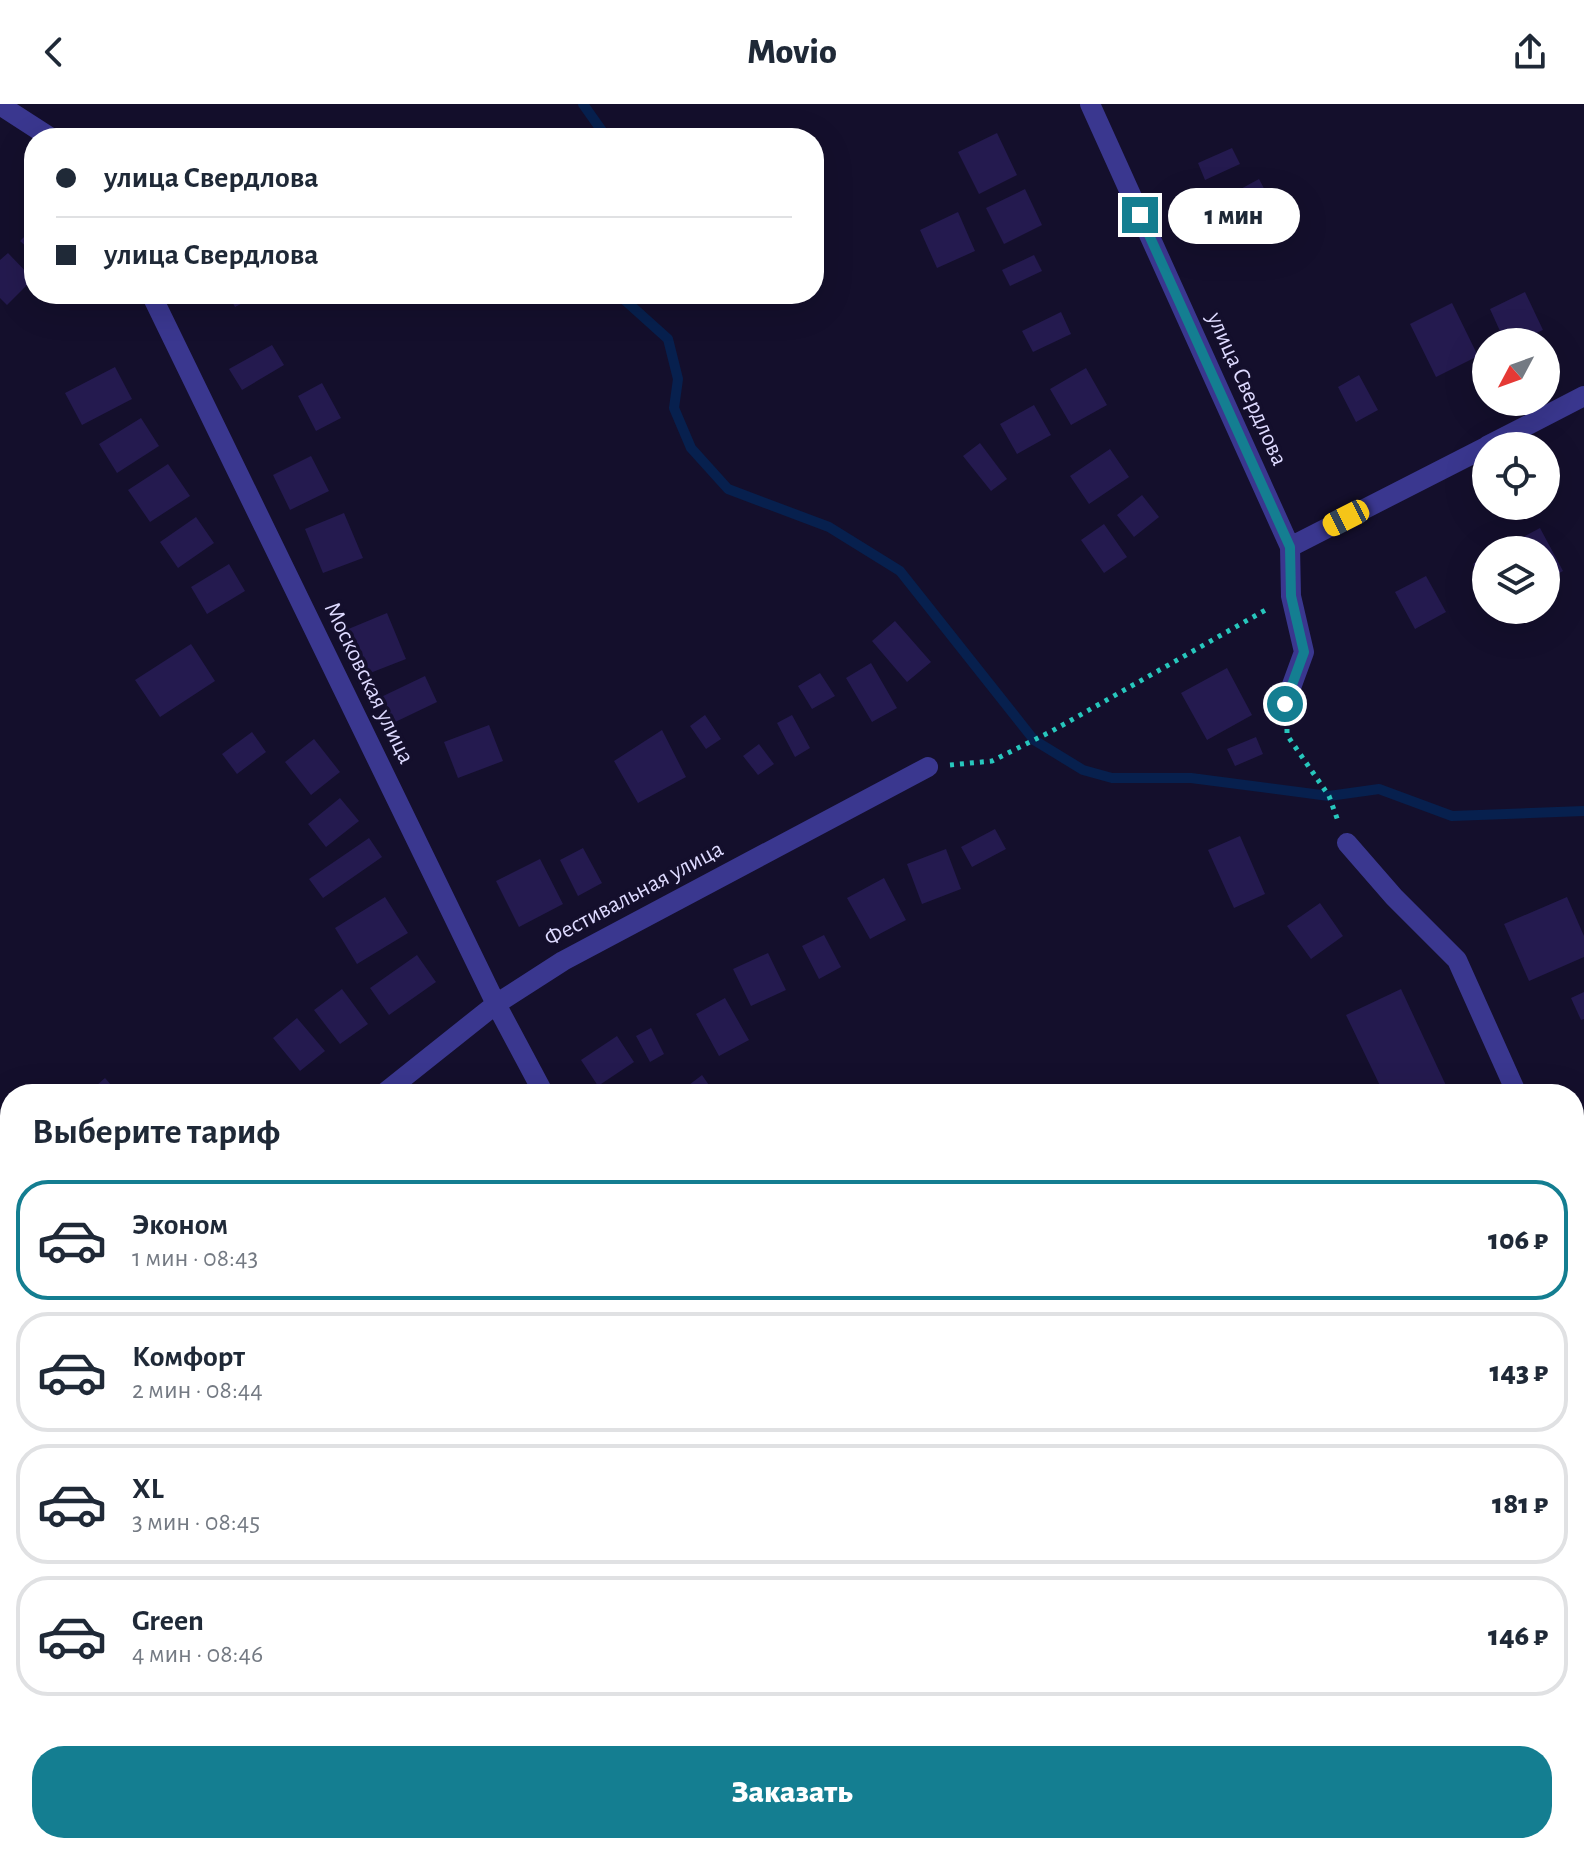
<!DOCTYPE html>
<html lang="ru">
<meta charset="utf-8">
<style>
body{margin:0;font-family:"Alegreya Sans",sans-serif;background:#f6f6f7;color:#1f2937;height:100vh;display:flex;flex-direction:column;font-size:30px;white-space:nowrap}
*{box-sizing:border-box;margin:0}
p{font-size:26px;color:#747a83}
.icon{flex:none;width:44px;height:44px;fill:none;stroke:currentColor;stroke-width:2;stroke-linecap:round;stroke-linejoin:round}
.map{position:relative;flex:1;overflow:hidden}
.details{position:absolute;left:0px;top:980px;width:1584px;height:770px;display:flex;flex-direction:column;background:#fff;border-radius:32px 32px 0 0;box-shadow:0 8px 32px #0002}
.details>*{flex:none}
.banner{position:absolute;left:24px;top:24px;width:800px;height:176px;border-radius:32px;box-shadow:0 8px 32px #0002;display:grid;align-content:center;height:176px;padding:0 32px;background:#fff}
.needle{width:52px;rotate:229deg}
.buttons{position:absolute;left:1472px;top:224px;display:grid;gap:16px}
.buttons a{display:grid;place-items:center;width:88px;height:88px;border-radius:50%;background:#fff;box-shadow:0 8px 32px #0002;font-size:40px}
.end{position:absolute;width:36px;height:36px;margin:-18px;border:10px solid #147e91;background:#fff;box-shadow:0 0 0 4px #fff}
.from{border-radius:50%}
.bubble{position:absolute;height:56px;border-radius:28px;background:#fff;box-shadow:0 8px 32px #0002;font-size:26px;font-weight:800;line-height:56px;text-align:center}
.car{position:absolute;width:24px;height:48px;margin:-24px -12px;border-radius:10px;box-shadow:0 0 6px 2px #0007;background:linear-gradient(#f5c518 24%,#345 0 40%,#f5c518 0 76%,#345 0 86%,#f5c518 0)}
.banner b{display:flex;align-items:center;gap:28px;height:76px;font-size:30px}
.banner b+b{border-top:2px solid #e0e1e3}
.banner i{width:20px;height:20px;background:#1f2937}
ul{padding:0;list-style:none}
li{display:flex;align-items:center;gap:24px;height:120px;margin:0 16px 12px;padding:0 16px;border:4px solid #e0e1e3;border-radius:32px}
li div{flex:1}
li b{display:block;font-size:30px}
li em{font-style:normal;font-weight:800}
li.on{border-color:#147e91}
li>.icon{width:72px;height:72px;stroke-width:1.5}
h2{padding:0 32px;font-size:36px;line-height:96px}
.cta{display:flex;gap:16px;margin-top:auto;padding:16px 32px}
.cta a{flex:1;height:92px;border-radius:32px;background:#147e91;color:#fff;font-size:32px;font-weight:800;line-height:92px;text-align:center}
header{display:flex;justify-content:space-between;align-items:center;height:104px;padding:0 32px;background:#fff;font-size:36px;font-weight:800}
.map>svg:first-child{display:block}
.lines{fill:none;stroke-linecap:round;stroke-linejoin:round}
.stream{stroke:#07204e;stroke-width:10}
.building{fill:#241a4f}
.path{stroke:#27c7bd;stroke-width:5;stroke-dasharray:4 6;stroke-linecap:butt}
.minor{stroke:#3a378f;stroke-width:20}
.route{stroke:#147e91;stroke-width:10}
.labels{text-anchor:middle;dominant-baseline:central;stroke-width:7;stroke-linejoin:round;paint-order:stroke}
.street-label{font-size:24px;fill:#dedaff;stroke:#140f2c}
</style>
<header><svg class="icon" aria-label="back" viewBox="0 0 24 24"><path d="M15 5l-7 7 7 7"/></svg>Movio<svg class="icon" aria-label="share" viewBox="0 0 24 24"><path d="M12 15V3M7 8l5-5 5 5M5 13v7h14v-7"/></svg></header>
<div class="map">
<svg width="1584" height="1749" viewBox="0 0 1584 1749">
<rect width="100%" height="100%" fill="#140f2c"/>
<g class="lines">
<!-- stream -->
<path class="stream" d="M583 0 607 34
M618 190 668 235 678 275 674 304 691 344 728 385 829 423 900 467 1034 636 1083 666 1112 674H1191L1329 692 1379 685 1452 712 1584 707"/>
</g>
<!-- building -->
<path class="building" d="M997 29 1017 71 979 90 958 48Z
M1232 44 1240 60 1205 76 1198 59Z
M1259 75 1277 109 1244 126 1226 93Z
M1025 85 1042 121 1004 140 986 104Z
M958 108 975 147 937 164 920 126Z
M34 123V150L20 137Z
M8 149 33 175 7 201 0 194V156Z
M1034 151 1042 167 1010 182 1002 166Z
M1525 188 1543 226 1516 238H1505L1490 205Z
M228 190H260L235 203Z
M1452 199 1478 252 1436 273 1410 220Z
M1061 208 1071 230 1033 248 1022 227Z
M272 241 284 261 242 286 229 265Z
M115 263 132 295 82 321 65 289Z
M1086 264 1107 301 1071 321 1050 285Z
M1359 271 1378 306 1356 318 1338 283Z
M322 279 341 314 316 327 298 292Z
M1034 301 1051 331 1017 350 1000 320Z
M141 314 159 342 117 369 99 340Z
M980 339 1007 375 991 387 963 352Z
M1110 345 1129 373 1089 400 1070 372Z
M311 352 329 387 290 406 273 371Z
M168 360 190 392 150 418 128 386Z
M1142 391 1159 413 1134 433 1117 411Z
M344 409 363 454 323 469 305 425Z
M196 413 214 439 178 464 160 438Z
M1104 420 1127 453 1104 469 1081 436Z
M1540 424 1563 467 1546 476V446H1499Z
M1486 453V484L1473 460Z
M229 460 245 487 207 510 191 483Z
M1426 472 1446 508 1415 525 1395 488Z
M387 509 406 555 365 571 346 526Z
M895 517 931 558 907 578 872 537Z
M191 540 215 577 160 613 135 576Z
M871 559 897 604 872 618 846 574Z
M1227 564 1252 611 1207 636 1181 589Z
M820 569 835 592 812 605 798 582Z
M425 572 437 598 391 620 379 594Z
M705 611 721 635 706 645 690 622Z
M792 611 810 644 795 653 777 619Z
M489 621 503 657 458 674 444 638Z
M662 626 686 673 638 699 614 657Z
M252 628 266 648 237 670 222 650Z
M1256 633 1263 650 1235 662 1227 645Z
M314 635 340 668 311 691 285 658Z
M759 640 774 660 758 671 743 652Z
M340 694 359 717 326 743 308 720Z
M995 725 1006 745 972 763 961 743Z
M1240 732 1265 790 1234 804 1208 746Z
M369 734 382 753 323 794 309 775Z
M583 744 602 779 578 792 560 756Z
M946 745 961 785 922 800 907 760Z
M540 755 563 800 519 823 496 777Z
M884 774 906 816 870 835 847 794Z
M385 793 408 829 357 860 335 824Z
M1567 793 1584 832V853L1529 877 1504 820Z
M1320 799 1343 832 1311 855 1287 822Z
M824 831 841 863 819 875 802 842Z
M768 849 786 886 751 902 733 865Z
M417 851 436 878 389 911 370 884Z
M342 885 368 920 340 940 314 906Z
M1401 885 1450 990H1384L1346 911Z
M1584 888V915L1581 916 1571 894Z
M725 894 749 936 719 952 696 910Z
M297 914 325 947 300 967 273 934Z
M651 924 664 950 650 958 636 932Z
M617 932 634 958 598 982 581 956Z
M702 971 715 990H695L689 981Z
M105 974 119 990H87Z
M5 1171 10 1177V1224L0 1211V1175Z
M0 1406 8 1413 0 1422Z
M352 1740H368L375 1749H341Z
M872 1740H892L881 1749Z
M1189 1740H1220L1227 1749H1179Z"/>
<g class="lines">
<!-- path -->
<path class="path" d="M1287 625V631L1329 692 1338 717
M950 661 992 657 1052 627 1269 504"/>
<!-- minor -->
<path class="minor" d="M1090 0 1290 443 1291 492 1304 548 1285 600
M0 1 51 34
M151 190 496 900 544 990
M1487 342 1584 292
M1290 443 1486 343
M1347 739 1394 793 1457 856 1517 990
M383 990 496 900 563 857 928 663
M1574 1119 1584 1141
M1574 1198 1584 1192
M0 1294 10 1286
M1032 1740 1042 1749
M642 1749 654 1740"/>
</g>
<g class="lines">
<!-- route -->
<path class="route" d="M1140 111 1290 443 1291 492 1304 548 1285 600"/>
</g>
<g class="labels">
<!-- street labels -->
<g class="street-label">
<text transform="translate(1247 285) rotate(66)">улица Свердлова</text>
<text transform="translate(369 579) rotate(64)">Московская улица</text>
<text transform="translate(634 790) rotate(-28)">Фестивальная улица</text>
</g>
</g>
</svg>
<div class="buttons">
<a><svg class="needle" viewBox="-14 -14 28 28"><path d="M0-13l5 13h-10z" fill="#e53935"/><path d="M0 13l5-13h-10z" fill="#747a83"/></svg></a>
<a><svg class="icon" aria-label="locate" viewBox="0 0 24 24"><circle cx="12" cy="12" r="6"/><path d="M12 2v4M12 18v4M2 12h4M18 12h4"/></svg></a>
<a><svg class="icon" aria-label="layers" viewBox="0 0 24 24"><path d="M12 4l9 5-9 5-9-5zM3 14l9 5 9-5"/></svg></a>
</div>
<i class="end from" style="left:1285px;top:600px"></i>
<i class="end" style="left:1140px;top:111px"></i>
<div class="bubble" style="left:1168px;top:84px;width:132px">1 мин</div>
<i class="car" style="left:1346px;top:414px;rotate:243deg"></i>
<div class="banner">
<b><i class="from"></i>улица Свердлова</b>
<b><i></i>улица Свердлова</b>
</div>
<section class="details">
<h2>Выберите тариф</h2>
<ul>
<li class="on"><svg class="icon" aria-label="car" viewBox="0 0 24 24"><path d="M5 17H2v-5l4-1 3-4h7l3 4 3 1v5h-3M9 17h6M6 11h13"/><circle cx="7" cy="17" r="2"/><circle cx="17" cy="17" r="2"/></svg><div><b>Эконом</b><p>1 мин · 08:43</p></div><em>106 ₽</em></li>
<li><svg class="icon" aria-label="car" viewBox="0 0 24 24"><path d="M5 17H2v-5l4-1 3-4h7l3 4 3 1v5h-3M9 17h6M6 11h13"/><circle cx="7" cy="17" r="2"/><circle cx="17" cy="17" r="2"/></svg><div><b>Комфорт</b><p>2 мин · 08:44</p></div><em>143 ₽</em></li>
<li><svg class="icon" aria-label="car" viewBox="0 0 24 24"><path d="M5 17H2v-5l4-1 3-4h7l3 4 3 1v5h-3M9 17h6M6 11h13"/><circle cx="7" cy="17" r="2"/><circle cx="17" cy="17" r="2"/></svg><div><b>XL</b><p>3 мин · 08:45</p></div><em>181 ₽</em></li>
<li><svg class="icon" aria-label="car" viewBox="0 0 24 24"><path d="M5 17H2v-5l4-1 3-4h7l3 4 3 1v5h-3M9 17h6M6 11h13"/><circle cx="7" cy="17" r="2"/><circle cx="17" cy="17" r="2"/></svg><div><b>Green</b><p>4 мин · 08:46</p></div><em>146 ₽</em></li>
</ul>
<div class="cta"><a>Заказать</a></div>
</section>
</div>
